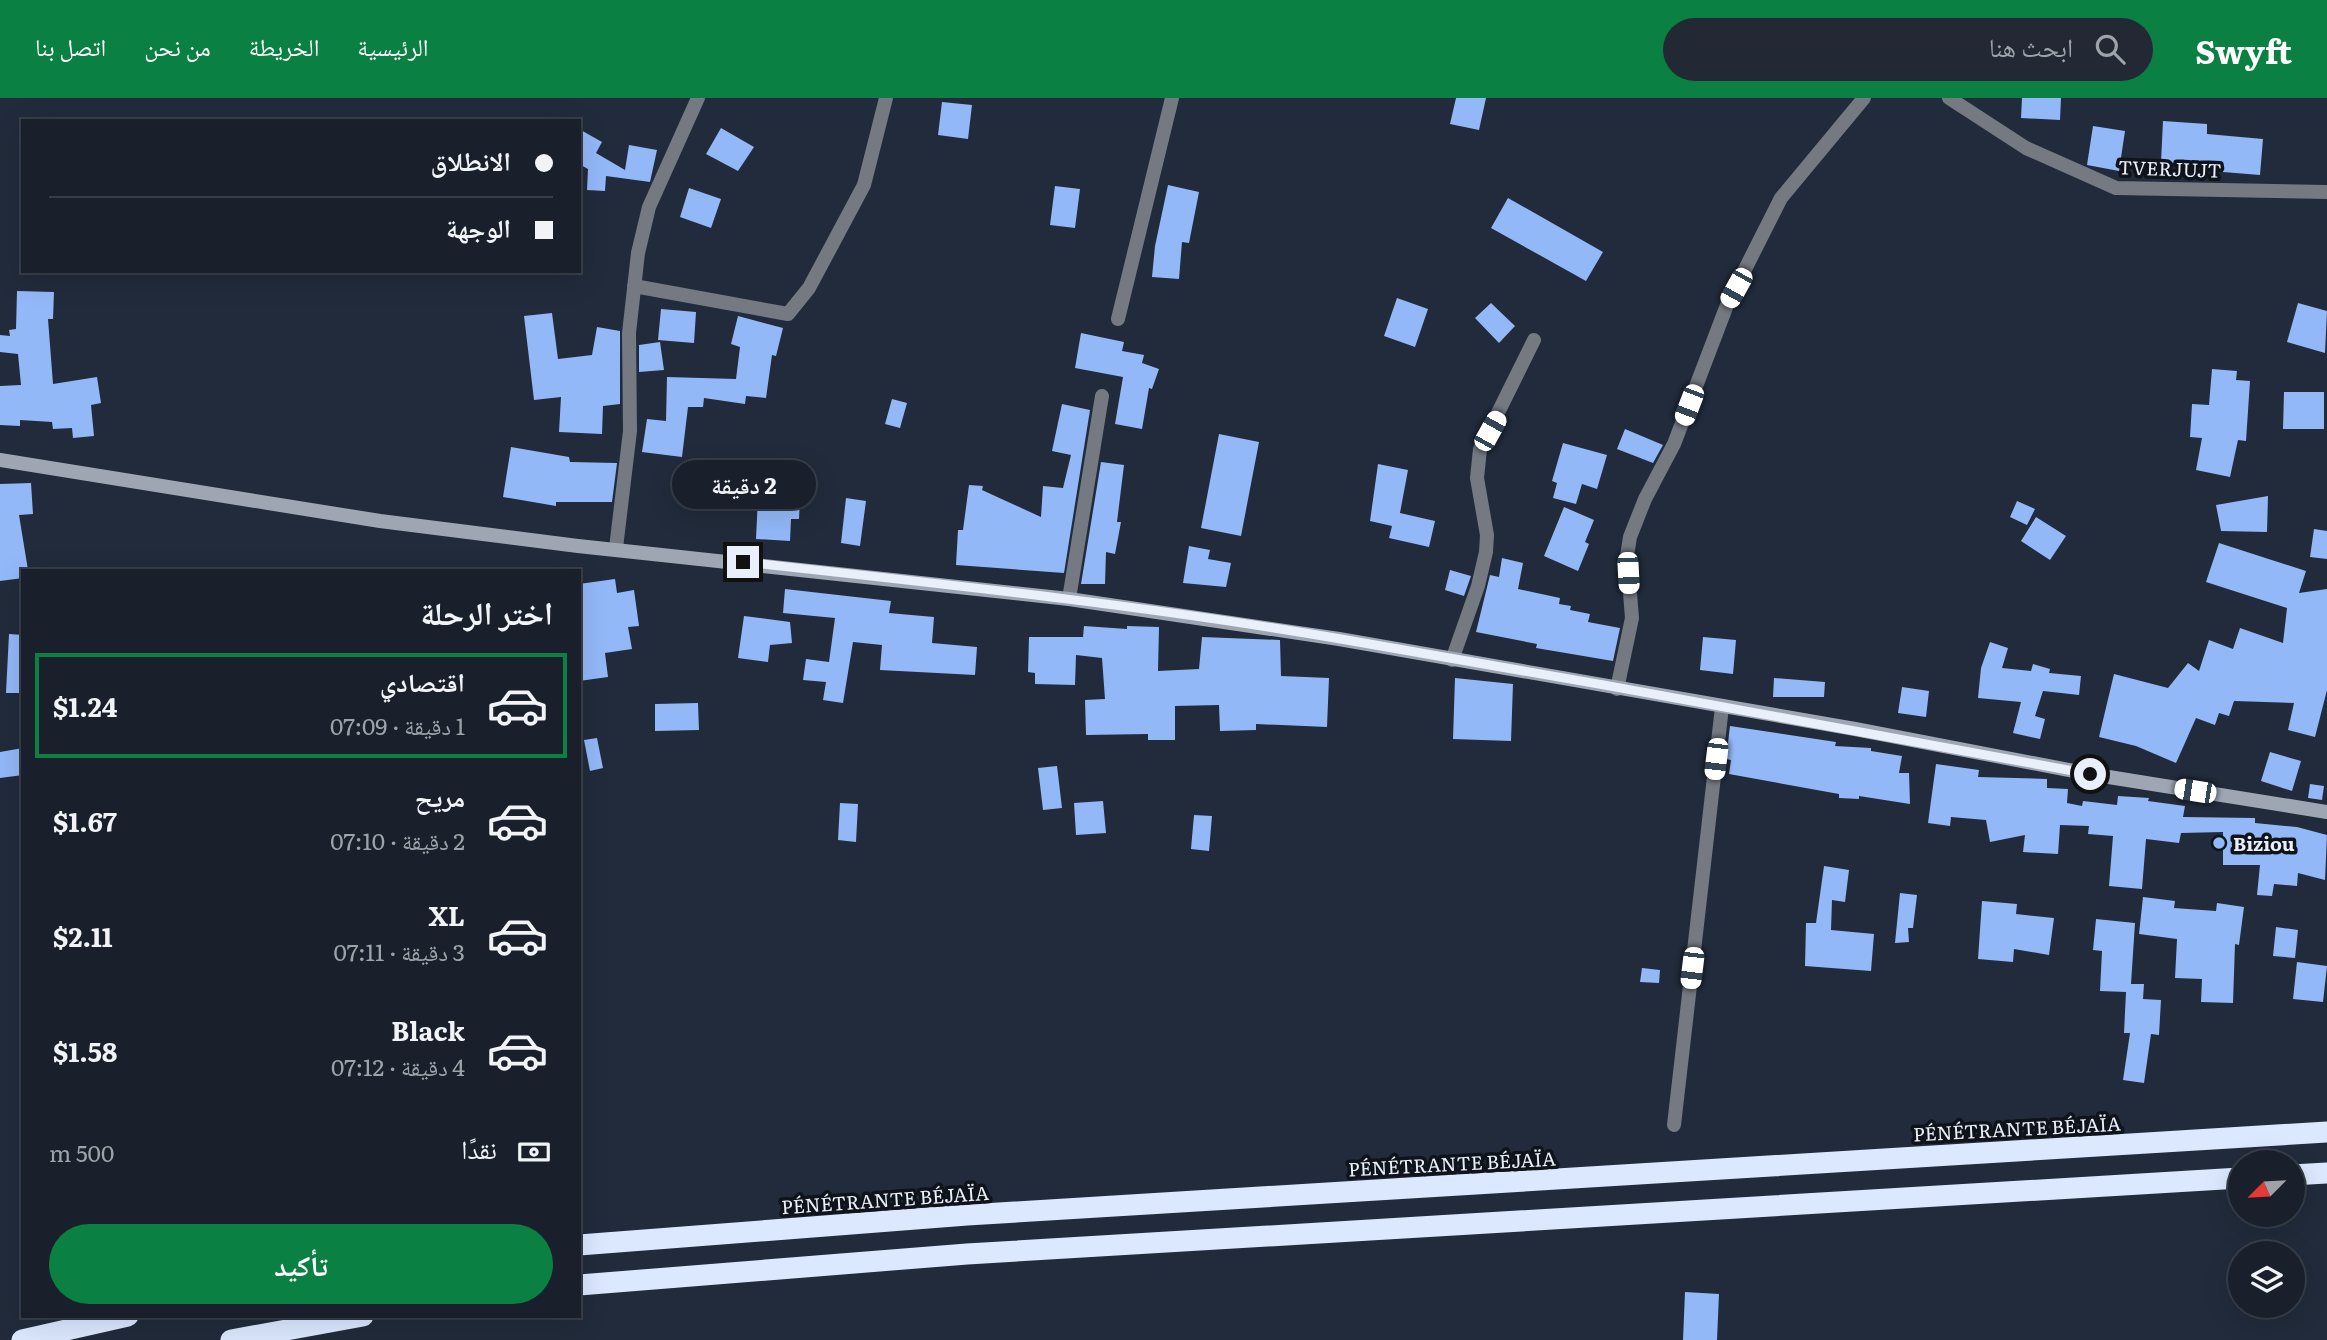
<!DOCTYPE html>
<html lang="ar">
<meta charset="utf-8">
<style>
body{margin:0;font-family:Literata,"Noto Naskh Arabic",serif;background:#222834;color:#f1f3f6;direction:rtl;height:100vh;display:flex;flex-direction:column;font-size:26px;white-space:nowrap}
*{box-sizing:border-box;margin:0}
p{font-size:23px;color:#9fa3a9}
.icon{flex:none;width:38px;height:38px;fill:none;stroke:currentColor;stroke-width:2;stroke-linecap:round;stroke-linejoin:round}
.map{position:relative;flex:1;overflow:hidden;direction:ltr}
.sheet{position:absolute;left:21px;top:471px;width:560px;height:749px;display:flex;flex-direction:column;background:#19202c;border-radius:0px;box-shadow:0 7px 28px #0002,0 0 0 2px #373e48;direction:rtl}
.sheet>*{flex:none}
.hud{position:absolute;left:21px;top:21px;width:560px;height:154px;border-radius:0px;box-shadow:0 7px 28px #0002,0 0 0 2px #373e48;direction:rtl;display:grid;align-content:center;height:154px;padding:0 28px;background:#19202c}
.needle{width:46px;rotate:246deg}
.tools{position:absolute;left:2228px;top:1052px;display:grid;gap:14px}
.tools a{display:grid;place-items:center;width:77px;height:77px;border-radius:50%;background:#19202c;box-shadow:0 7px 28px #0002,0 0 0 2px #373e48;font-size:35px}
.end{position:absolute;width:32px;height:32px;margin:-16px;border:9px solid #e9f0fb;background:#111;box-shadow:0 0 0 4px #111}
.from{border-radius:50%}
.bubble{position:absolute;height:49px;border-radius:24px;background:#19202c;box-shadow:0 7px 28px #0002,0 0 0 2px #373e48;font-size:23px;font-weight:700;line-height:49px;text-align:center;direction:rtl}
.car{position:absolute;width:21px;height:42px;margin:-21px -10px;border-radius:9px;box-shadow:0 0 5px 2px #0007;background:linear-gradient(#fff 24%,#345 0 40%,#fff 0 76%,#345 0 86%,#fff 0)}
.hud b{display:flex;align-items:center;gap:24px;height:66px;font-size:26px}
.hud b+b{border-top:2px solid #373e48}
.hud i{width:18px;height:18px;background:#f1f3f6}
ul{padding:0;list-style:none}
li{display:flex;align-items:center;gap:21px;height:105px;margin:0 14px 10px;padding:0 14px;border:4px solid transparent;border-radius:0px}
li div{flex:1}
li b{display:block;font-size:26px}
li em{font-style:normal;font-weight:700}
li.active{border-color:#0b8043}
li>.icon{width:63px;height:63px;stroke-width:1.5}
h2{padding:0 28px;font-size:32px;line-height:84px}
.pay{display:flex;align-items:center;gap:18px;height:77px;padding:0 28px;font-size:26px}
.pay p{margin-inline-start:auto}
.primary-button{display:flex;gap:14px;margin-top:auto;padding:14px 28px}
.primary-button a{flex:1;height:80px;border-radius:42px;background:#0b8043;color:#fff;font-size:28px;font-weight:700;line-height:80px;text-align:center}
header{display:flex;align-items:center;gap:42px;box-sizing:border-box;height:98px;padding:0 35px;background:#0b8043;color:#fff}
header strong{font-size:33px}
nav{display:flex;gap:38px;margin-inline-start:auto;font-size:24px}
.search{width:490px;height:63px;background:#222834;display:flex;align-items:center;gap:18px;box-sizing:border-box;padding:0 24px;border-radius:38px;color:#9fa3a9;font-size:26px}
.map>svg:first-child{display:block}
.building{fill:#93b8f8}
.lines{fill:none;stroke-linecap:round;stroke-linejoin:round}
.minor{stroke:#747982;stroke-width:14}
.secondary{stroke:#9ea6b4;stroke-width:14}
.motorway{stroke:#dbe8fe;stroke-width:21}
.route{stroke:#e9f0fb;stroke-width:9}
.poi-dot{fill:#90b8fd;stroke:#0f131a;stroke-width:2.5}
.labels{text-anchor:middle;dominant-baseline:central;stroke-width:7;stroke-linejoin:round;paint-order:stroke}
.street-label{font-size:19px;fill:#e9f0fb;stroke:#0f131a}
.poi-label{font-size:19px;font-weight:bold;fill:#e9f0fb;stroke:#0f131a;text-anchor:start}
</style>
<header>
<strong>Swyft</strong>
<div class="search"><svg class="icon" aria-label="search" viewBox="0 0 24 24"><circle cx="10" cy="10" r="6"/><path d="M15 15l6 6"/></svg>ابحث هنا</div>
<nav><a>الرئيسية</a><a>الخريطة</a><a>من نحن</a><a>اتصل بنا</a></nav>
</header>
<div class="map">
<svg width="2327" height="1242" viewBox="0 0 2327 1242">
<rect width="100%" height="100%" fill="#212b3b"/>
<!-- building -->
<path class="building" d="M1456 0H1486L1479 32 1450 26Z
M2022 0H2061L2060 22 2021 20Z
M942 4 972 7 968 41 938 37Z
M2163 23 2207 26V36L2263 41 2260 77 2223 74V68L2161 64Z
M2093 28 2125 33 2119 73 2087 67Z
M721 30 754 49 738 73 706 56Z
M579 31 602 44 596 55 625 72 629 47 657 52 650 84 606 78 605 93 587 92 588 71 579 66Z
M1168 87 1199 94 1189 145 1182 144 1179 181 1152 179 1155 148Z
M1055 88 1080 91 1075 130 1050 127Z
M689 90 721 101 711 130 680 119Z
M1508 100 1603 154 1586 183 1491 130Z
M17 193 54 194 53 221H48L53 286 97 279 101 305 91 307 94 338 73 340 72 330 53 331 52 324 20 322V328L0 327V288L21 287 18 256 0 254V237L10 238 9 232 16 231Z
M1397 200 1428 211 1415 249 1384 238Z
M1491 205 1515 228 1499 245 1475 220Z
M2298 205 2327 213 2325 255 2287 244Z
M661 211 696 214 694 245 658 242Z
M552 215 558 261 592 257 597 229 620 233V306L603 308 602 336 559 334 561 299 534 302 524 218Z
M738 218 783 230 776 258 772 257 766 300 746 298 745 306 704 300 703 309H688L682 359 642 354 647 321 666 323 667 279 736 281 740 249 731 246Z
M1081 235 1124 244 1122 253 1144 257 1142 265 1159 271 1152 291 1149 290 1142 331 1115 326 1123 279 1075 270Z
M660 244 664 272 639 274V247Z
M2212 271 2237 273 2236 282 2250 283 2246 343 2238 342 2230 379 2196 372 2202 340 2190 339 2192 306 2209 307Z
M2284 294H2324V331H2283Z
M892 301 907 305 900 330 885 326Z
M1062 306 1090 312 1064 475 956 467 958 432H963L969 387 983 388 982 392 1041 419 1043 388 1063 390 1071 357 1052 353Z
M1625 331 1663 347 1653 365 1617 351Z
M1219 336 1259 344 1241 438 1201 430Z
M1563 345 1607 357 1597 391 1582 386 1576 406 1553 400 1557 385 1552 383Z
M511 349 569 359 570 364 617 365 612 404H556V408L503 399Z
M1101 364 1124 367 1117 424H1121L1115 456 1106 454 1105 486H1081Z
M1378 366 1408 372 1400 415 1435 423 1429 449 1389 440 1392 428 1370 423Z
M767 376 801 377 799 421H791L790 443 756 441 759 377Z
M31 385 33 416 19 417 28 472H23V480L0 483V386Z
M2268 398 2267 434 2221 433 2216 407Z
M846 400 866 403 860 448 841 445Z
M2017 403 2035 411 2027 427 2010 419Z
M1564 409 1594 422 1585 444 1589 446 1578 473 1544 458Z
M2036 419 2066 438 2050 462 2021 443Z
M2314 431 2327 433V461L2310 459Z
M2219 445 2306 473 2299 495 2327 491V592L2315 639 2288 632 2294 605 2234 603 2229 618 2219 615 2215 627 2196 620 2176 665 2136 648 2099 639 2114 576 2168 590 2188 565 2199 573 2209 542 2233 551 2240 530 2283 545 2287 510 2206 484Z
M1189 448 1210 452 1208 461 1231 465 1226 489 1183 485Z
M1502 460 1523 465 1518 491 1560 500 1559 506 1571 508 1570 512 1590 516 1588 524 1620 530 1613 563 1536 550 1537 546 1476 534 1490 477 1499 479Z
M1450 472 1471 478 1464 498 1445 492Z
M615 481 617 495 634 492 639 528 628 529 632 551 605 555 608 579 579 583V486Z
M785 491 891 503 889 515 934 519 932 545 977 549 975 577 880 572 882 547 853 544 843 605 823 602 826 584 803 582 806 561 829 564 835 520 783 515Z
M744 518 790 524 792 545 770 547 768 564 738 560Z
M1084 528 1127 531V528L1159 529 1158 573 1199 571 1202 539 1280 542 1281 578 1329 580 1327 629 1256 626V632L1220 633 1219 607 1175 608V642H1148V636L1086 637 1085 602 1105 601 1102 560 1076 557 1075 587 1035 586V575L1028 574 1029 539H1083Z
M9 536 23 537V595H6Z
M1703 539 1736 542 1733 576 1700 572Z
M1990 544 2008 550 2002 570 2031 573 2033 566 2050 571 2049 575 2081 578 2079 597 2043 593 2035 618 2045 621 2040 641 2013 635 2021 604 1978 600 1981 570Z
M1455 580 1513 586 1511 643 1453 641Z
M1774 580 1825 584 1824 599H1773Z
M1902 589 1929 593 1926 619 1898 615Z
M698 605 699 632 655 633V606Z
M1730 628 1836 644 1835 648 1871 650V653L1902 658 1899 675H1909L1910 706 1859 698V701L1839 700V696L1729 676 1731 662 1726 661Z
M597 640 603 670 590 673 584 642Z
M23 650V677L0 680V654Z
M2270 654 2301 663 2292 693 2261 683Z
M1936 666 1979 672 1978 679 2047 681V690L2068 691 2067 705 2082 708 2083 703 2117 707 2118 698 2149 700 2148 703 2185 708 2183 719 2255 720V725L2297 729 2327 737 2325 782 2298 775 2297 788 2274 786 2272 798 2257 797 2260 767H2223V734L2181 735 2179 745 2146 741 2142 791 2109 788 2113 738 2088 736 2089 728 2060 727 2058 756 2023 754 2025 737 1990 744 1986 722 1951 719 1950 728 1928 725Z
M1057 668 1062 710 1043 712 1038 670Z
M2310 686 2324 688 2322 702 2308 700Z
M1103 703 1106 735 1076 737 1074 705Z
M840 705 858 706 856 744 838 742Z
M1194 717 1212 718 1209 753 1191 751Z
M1824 768 1849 772 1845 804 1832 802 1831 832 1874 836 1871 873 1805 868 1806 825H1816Z
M1900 795 1917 797 1913 830H1908L1909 844 1895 845Z
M2143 799 2175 803 2174 810 2216 813 2217 805 2244 809 2239 847 2235 846 2233 905 2201 904 2202 881 2175 880 2177 841 2139 836Z
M1982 803 2017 806 2016 816 2054 820 2049 857 2014 851 2013 864 1978 861Z
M2096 821 2135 825 2131 886H2144L2143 901 2161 902 2159 937 2151 936 2144 985 2123 982 2130 935H2124L2126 894 2100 893 2102 853 2093 852Z
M2276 829 2298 832 2295 860 2273 858Z
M2297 864 2327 868 2323 904 2293 901Z
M1642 870 1660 872 1659 885 1640 884Z
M1685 1194 1719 1196 1717 1242H1683Z"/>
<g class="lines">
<!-- minor -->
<path class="minor" d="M1949 0 2026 50 2116 90 2327 94
M634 188 788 216 809 190 864 87 886 0
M1118 221 1172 0
M616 450 630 333 629 235 638 155 649 109 698 0
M1069 501 1102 298
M1452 562 1478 488 1486 454 1487 437 1477 380 1480 351 1534 242
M1617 591 1632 520 1627 458 1630 439 1645 401 1674 346 1727 207 1781 100 1864 0
M1674 1027 1722 609"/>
<!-- secondary -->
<path class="secondary" d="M0 362 380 423 578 448 1069 501 1339 541 1855 631 2090 676 2327 714"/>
<!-- motorway -->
<path class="motorway" d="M2292 1077 2327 1075
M579 1147 967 1117 2327 1034
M579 1187 967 1156 2240 1080
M22 1242 128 1218
M231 1242 363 1218"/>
</g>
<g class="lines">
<!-- route -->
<path class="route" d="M743 464C943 486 1143 507 1341 541 1591 584 1841 629 2090 676"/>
</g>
<!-- markers -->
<circle class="poi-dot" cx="2219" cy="745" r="7"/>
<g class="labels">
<!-- street labels -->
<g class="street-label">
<text transform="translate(2170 70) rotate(2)">TVERJUJT</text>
<text transform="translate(2017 1030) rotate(-3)">PÉNÉTRANTE BÉJAÏA</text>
<text transform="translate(1452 1065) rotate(-3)">PÉNÉTRANTE BÉJAÏA</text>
<text transform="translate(885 1101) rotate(-4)">PÉNÉTRANTE BÉJAÏA</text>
</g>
<!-- poi labels -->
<g class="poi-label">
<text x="2233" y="745">Biziou</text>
</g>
</g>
</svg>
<div class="tools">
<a><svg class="needle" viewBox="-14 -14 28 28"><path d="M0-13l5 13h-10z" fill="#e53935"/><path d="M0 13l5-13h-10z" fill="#9fa3a9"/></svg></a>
<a><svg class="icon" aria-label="layers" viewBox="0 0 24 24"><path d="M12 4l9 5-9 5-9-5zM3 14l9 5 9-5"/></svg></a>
</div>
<i class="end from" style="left:2090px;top:676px"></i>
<i class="end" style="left:743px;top:464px"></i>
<div class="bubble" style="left:672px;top:362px;width:144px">2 دقيقة</div>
<i class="car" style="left:1736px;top:190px;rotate:209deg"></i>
<i class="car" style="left:1689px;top:307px;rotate:201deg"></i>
<i class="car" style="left:1490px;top:333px;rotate:29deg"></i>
<i class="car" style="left:1628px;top:475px;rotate:177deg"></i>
<i class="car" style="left:1716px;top:661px;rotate:187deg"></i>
<i class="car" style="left:2195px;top:693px;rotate:279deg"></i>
<i class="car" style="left:1692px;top:870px;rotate:187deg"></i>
<div class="hud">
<b><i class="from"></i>الانطلاق</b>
<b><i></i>الوجهة</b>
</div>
<section class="sheet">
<h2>اختر الرحلة</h2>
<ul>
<li class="active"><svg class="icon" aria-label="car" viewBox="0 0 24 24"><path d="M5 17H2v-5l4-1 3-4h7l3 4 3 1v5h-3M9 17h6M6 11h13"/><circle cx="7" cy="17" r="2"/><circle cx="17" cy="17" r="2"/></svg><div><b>اقتصادي</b><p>1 دقيقة · 07:09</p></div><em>$1.24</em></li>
<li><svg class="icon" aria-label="car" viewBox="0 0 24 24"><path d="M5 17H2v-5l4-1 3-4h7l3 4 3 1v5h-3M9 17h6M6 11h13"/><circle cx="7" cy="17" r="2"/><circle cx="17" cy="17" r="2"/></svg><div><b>مريح</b><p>2 دقيقة · 07:10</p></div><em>$1.67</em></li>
<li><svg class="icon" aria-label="car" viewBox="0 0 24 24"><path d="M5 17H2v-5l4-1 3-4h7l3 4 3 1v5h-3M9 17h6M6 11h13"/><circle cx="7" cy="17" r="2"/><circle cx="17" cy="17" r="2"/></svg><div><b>XL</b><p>3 دقيقة · 07:11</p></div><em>$2.11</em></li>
<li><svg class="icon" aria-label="car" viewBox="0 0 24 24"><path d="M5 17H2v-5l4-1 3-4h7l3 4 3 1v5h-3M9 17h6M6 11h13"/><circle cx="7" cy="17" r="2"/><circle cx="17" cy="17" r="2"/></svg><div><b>Black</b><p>4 دقيقة · 07:12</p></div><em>$1.58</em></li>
</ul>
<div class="pay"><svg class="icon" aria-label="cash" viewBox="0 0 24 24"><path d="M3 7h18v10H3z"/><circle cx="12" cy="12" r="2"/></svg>نقدًا<p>500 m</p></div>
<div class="primary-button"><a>تأكيد</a></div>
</section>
</div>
